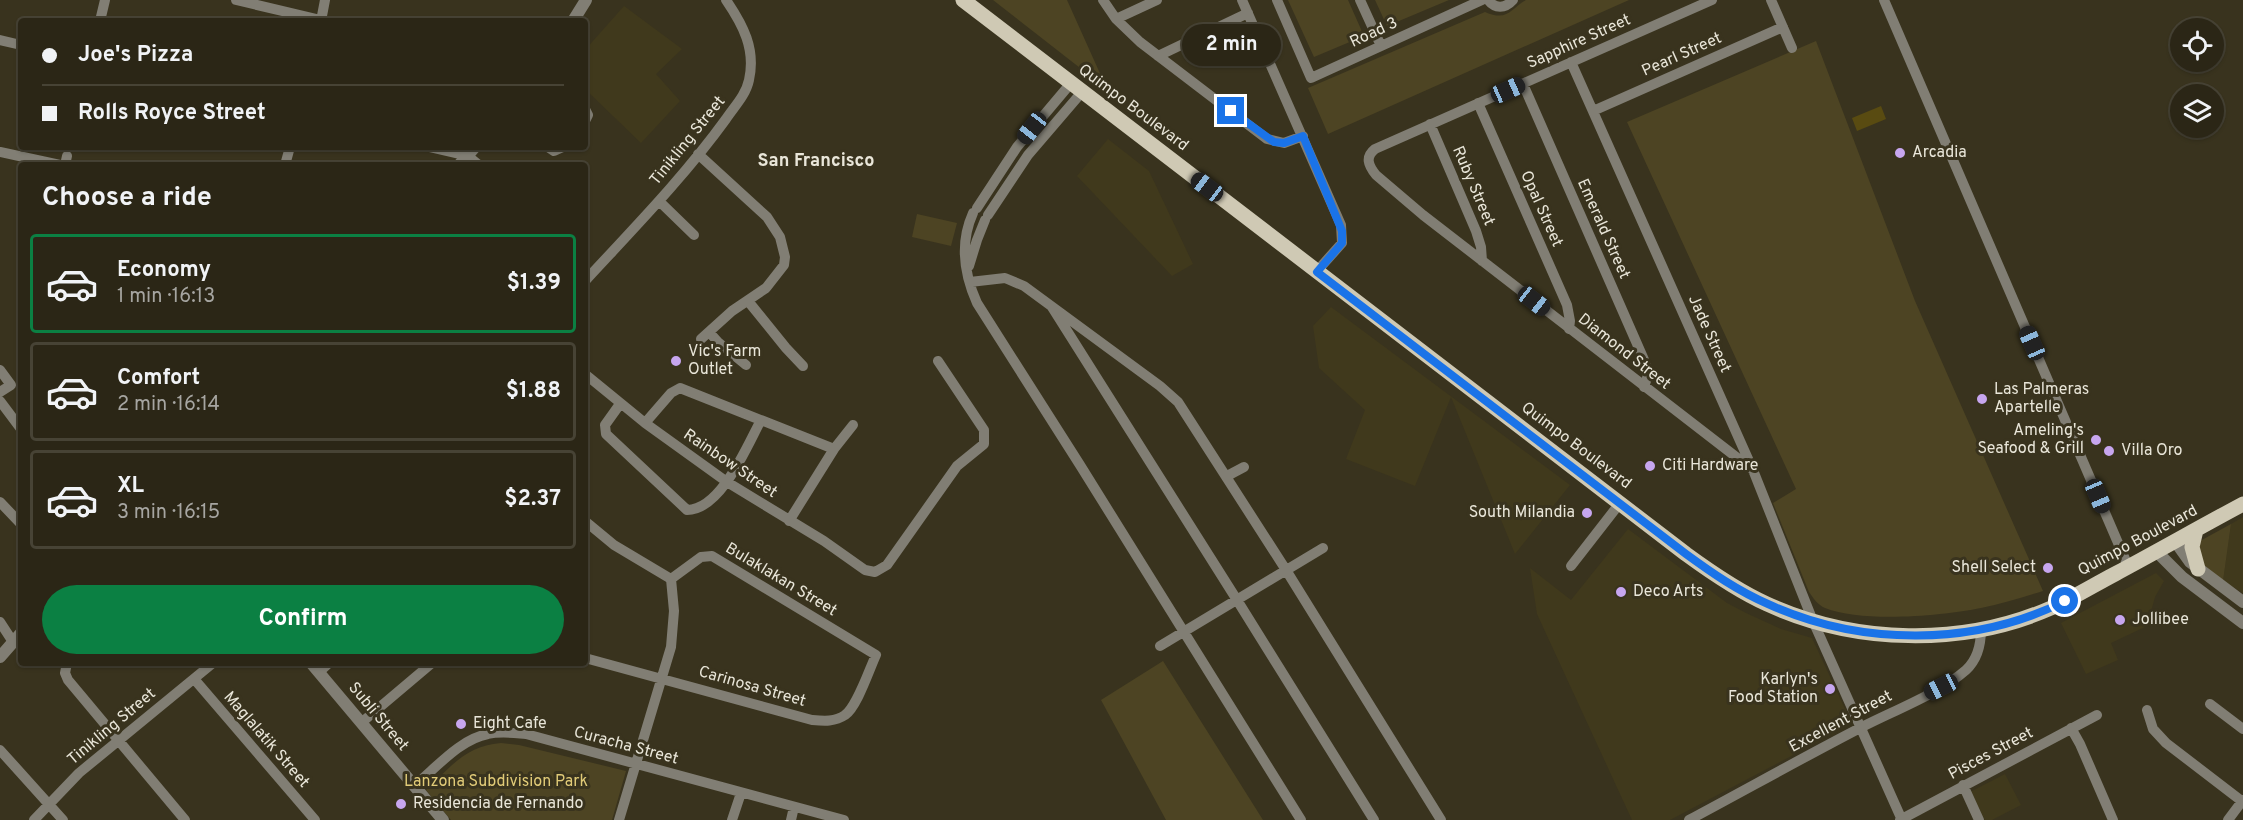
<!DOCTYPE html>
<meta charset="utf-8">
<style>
body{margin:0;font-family:Overpass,sans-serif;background:#332e1f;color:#f1f3f6;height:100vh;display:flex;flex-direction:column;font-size:22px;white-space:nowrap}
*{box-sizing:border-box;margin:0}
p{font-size:20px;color:#a6a5a1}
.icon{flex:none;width:33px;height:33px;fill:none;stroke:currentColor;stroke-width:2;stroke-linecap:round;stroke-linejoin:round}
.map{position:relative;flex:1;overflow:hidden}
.drawer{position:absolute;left:18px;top:162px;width:570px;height:504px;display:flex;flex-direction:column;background:#2b2616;border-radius:6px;box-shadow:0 2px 4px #0004,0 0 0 2px #474335}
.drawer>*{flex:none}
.hud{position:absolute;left:18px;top:18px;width:570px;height:132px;border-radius:6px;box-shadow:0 2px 4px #0004,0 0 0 2px #474335;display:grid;align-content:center;height:132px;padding:0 24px;background:#2b2616}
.tools{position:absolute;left:2170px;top:18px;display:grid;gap:12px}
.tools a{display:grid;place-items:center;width:54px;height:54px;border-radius:50%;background:#2b2616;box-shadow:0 2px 4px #0004,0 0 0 2px #474335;font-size:30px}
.end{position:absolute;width:27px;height:27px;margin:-14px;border:8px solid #1a73e8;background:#fff;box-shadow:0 0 0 3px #fff}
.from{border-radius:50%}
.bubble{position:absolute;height:42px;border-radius:21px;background:#2b2616;box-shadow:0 2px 4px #0004,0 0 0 2px #474335;font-size:20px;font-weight:700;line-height:42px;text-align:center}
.car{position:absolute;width:18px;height:36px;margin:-18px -9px;border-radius:8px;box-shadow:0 0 4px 2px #0007;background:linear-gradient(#222 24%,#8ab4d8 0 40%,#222 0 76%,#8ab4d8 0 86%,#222 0)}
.hud b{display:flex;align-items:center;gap:21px;height:57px;font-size:22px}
.hud b+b{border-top:2px solid #474335}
.hud i{width:15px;height:15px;background:#f1f3f6}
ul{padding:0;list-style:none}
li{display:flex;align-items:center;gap:18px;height:99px;margin:0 12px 9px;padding:0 12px;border:3px solid #474335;border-radius:6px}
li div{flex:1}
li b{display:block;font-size:22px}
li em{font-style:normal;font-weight:700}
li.active{border-color:#0b8043}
li>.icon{width:54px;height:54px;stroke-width:1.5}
h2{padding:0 24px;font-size:27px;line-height:72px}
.cta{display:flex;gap:12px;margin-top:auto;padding:12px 24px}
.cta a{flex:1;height:69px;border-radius:36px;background:#0b8043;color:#fff;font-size:24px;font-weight:700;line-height:69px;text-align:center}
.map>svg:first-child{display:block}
.built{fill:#40391c}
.green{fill:#4d4423}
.water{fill:#594b11}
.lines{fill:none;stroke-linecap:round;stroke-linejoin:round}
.minor{stroke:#817e74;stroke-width:10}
.tertiary{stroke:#817e74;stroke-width:12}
.primary{stroke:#cfc9b4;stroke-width:15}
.route{stroke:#1a73e8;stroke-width:8}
.poi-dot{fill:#c7a6ef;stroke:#39331e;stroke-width:2}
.labels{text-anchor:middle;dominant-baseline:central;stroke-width:6;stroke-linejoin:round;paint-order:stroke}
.street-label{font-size:16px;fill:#e9e6d9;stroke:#39331e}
.poi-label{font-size:16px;fill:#e9e6d9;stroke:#39331e;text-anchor:start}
.park-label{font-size:16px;fill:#e1cb78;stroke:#39331e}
.neighbourhood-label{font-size:18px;font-weight:bold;fill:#e9e6d9;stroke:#39331e}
</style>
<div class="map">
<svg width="2243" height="820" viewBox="0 0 2243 820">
<rect width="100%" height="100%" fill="#39331e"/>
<!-- built -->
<path class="built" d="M624 6 682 49 656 74 680 101 641 143 585 89V50Z
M1108 139 1149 171 1193 264 1172 276 1077 176Z
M1331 307 1570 485 1515 554 1451 397 1415 486 1346 459 1365 410 1319 368 1313 326Z
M2243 517V593L2223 581 2231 524Z
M1628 529 1727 603 1746 613 1781 629 1812 638 1852 724 1670 820H1632L1537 614 1530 568 1571 600Z
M2156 573 2164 581 2155 597 2147 626 2111 643 2118 660 2086 674 2061 623Z
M2005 774 2021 805 1992 820H1985L1970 792Z"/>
<!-- green -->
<path class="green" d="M993 0H1067L1107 89Z
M1288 0H1348L1364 36 1314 57Z
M1375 0H1449L1387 26Z
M1526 0H1629L1328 134 1308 88 1485 12C1508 22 1510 9 1526 0Z
M1816 41 1915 301 2043 591C2023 597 2002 604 1981 608 1942 616 1862 623 1825 608 1818 605 1813 598 1809 592L1773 503 1796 489 1627 122Z
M917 214 957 223 951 246 912 237Z
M2231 524 2223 581 2203 565 2198 559 2200 541Z
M1163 661 1263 820H1166L1101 700Z
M501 743 519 745 626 771 612 820H451L426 790C452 766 465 746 501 743Z"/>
<!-- water -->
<path class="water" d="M1881 106 1886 119 1857 131 1852 118Z"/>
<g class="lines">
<!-- minor -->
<path class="minor" d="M236 0 325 21
M1103 0 1116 19 1140 42 1267 139 1284 143 1303 136
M1242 0 1341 225 1342 243 1317 271
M1277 0 1311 78 1482 0
M1360 0 1381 46
M1488 0C1495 9 1505 9 1513 0
M1712 0 1375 149C1365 157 1368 165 1376 175L1423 215 1753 470
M1771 0 1792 48
M1884 0 2128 566
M1116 19 1157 0
M100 21 105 0
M321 21 325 0
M0 40 21 45
M1158 56 1248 13
M1571 62 1753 470 1813 621 1902 820
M1523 84 1645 362 1648 375 1644 387
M1478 103 1567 305 1570 321 1569 329
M585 109 588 115 585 121
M1593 111 1783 27
M1430 124 1476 231 1481 247 1482 261
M429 147 468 156 479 165
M548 147 554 151 563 147
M0 152 60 165
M698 154 767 217 780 237 785 257 784 265 766 288 732 311 701 339
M65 165 67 156
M285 165 290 147
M659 201 694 235
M977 208 1017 147 1071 83
M973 213C960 242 964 274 977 303L1080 465 1301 820
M988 215 1028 155 1082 92
M969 266 977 240 985 220
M585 281C633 229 684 177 726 119 734 107 746 95 749 80 756 49 743 25 726 0
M970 282 1005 278 1024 286 1160 386 1178 402 1286 570 1441 820
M748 301 786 348 803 366
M1052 307 1237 600 1374 820
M709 332 718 342 746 365
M0 370 11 385 0 392
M585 374 645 423 727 482 824 541 865 570 875 572 887 565 957 466 984 444V430L938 361
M0 401 21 429
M620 404 605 425 606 434 687 510C721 510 747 446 761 420
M645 423 671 393 680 388 834 449
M1227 476 1244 467
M0 502 21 524
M585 521 614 545 671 579
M789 521 834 449 853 425
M1571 566 1620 503
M0 622 13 642
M1160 646 1323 548
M585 658 812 720C824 721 835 722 845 715 857 707 869 670 876 655L712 556 701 557 671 579
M67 663 65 673 68 680 185 820
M319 672 329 663
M195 680 315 820
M2210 704 2243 729
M2147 710 2153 729 2166 743 2243 802
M361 723 432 663
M2071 728 2080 744 2113 820
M0 750 63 820
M1963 785 1979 820
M414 786C436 768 460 739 488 734 501 731 514 733 526 734L844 820
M34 820 79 773 213 663
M619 820 671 647 674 611 671 579
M732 820 741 793
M791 820 794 807
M1689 820C1747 789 1804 757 1862 727 1893 711 1940 693 1966 670 1978 659 1981 644 1981 629
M1900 820 2097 715
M2228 820 2243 800"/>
<!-- tertiary -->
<path class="tertiary" d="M573 21 586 0
M459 165 475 147
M2175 541 2190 562 2243 602
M2156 551 2182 577 2243 623
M0 657 21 633
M311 663 443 820"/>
<!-- primary -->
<path class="primary" d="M963 0 1686 554C1712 573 1738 591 1767 604 1855 644 1962 647 2051 608 2073 598 2094 585 2115 574 2158 551 2200 527 2243 504
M2196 530 2192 547 2198 569"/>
</g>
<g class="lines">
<!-- route -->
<path class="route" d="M1231 111 1274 142 1284 143 1303 136 1342 231V243L1317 272 1686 554C1712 573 1738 591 1768 604 1860 646 1974 647 2065 601"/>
</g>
<!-- markers -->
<g class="poi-dot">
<circle cx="1900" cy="153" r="6"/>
<circle cx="676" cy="361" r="6"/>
<circle cx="1982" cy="399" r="6"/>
<circle cx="2096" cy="440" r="6"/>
<circle cx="2109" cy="451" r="6"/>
<circle cx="1650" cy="466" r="6"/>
<circle cx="1587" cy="513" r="6"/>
<circle cx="2048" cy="568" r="6"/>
<circle cx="1621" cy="592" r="6"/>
<circle cx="2120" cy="620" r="6"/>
<circle cx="1830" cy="689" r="6"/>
<circle cx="461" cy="724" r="6"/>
<circle cx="401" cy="804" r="6"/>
</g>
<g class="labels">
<!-- street labels -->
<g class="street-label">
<text transform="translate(1374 33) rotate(-25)">Road 3</text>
<text transform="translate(1579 42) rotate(-24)">Sapphire Street</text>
<text transform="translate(1682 55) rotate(-24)">Pearl Street</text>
<text transform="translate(1133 108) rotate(37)">Quimpo Boulevard</text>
<text transform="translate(688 141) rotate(-51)">Tinikling Street</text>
<text transform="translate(1473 186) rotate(67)">Ruby Street</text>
<text transform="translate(1541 209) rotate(66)">Opal Street</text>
<text transform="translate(1603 229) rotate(66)">Emerald Street</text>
<text transform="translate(1709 334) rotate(66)">Jade Street</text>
<text transform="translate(1624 352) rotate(38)">Diamond Street</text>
<text transform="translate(1576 446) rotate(37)">Quimpo Boulevard</text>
<text transform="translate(730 464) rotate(34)">Rainbow Street</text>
<text transform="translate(2138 541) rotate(-28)">Quimpo Boulevard</text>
<text transform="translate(781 580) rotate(31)">Bulaklakan Street</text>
<text transform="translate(752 687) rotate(16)">Carinosa Street</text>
<text transform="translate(378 717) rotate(50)">Subli Street</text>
<text transform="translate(1841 722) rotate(-28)">Excellent Street</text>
<text transform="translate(112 727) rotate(-40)">Tinikling Street</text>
<text transform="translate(266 740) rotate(49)">Maglalatik Street</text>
<text transform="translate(626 746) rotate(15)">Curacha Street</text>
<text transform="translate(1991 754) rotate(-28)">Pisces Street</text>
</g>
<!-- poi labels -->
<g class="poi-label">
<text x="1912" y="153">Arcadia</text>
<text x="688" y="352">Vic's Farm<tspan x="688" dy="18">Outlet</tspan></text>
<text x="1994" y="390">Las Palmeras<tspan x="1994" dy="18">Apartelle</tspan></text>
<text x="2084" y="431" text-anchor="end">Ameling's<tspan x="2084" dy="18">Seafood &amp; Grill</tspan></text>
<text x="2121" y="451">Villa Oro</text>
<text x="1662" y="466">Citi Hardware</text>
<text x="1575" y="513" text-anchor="end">South Milandia</text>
<text x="2036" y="568" text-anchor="end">Shell Select</text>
<text x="1633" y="592">Deco Arts</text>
<text x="2132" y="620">Jollibee</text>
<text x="1818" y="680" text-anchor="end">Karlyn's<tspan x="1818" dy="18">Food Station</tspan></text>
<text x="473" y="724">Eight Cafe</text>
<text x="413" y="804">Residencia de Fernando</text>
</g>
<!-- park labels -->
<g class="park-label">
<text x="496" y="782">Lanzona Subdivision Park</text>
</g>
<!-- neighbourhood labels -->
<g class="neighbourhood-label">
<text x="816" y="161">San Francisco</text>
</g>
</g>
</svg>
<div class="tools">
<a><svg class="icon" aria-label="locate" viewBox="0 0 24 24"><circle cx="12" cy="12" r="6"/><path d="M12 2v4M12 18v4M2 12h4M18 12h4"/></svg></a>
<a><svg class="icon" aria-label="layers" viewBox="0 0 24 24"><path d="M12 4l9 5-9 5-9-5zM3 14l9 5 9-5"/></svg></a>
</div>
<i class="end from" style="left:2065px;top:601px"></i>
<i class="end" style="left:1231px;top:111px"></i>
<div class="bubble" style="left:1182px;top:24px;width:99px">2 min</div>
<i class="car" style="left:1508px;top:90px;rotate:66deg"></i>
<i class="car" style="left:1032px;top:128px;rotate:218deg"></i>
<i class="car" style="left:1207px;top:187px;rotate:307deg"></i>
<i class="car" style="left:1534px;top:301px;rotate:128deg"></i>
<i class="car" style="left:2032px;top:343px;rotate:336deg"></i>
<i class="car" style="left:2098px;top:496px;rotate:157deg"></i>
<i class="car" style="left:1941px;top:687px;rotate:243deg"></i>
<div class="hud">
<b><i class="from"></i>Joe's Pizza</b>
<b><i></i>Rolls Royce Street</b>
</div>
<section class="drawer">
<h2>Choose a ride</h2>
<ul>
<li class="active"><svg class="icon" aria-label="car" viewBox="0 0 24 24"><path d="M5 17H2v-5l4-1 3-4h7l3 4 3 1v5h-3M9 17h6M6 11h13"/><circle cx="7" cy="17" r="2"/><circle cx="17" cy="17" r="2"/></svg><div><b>Economy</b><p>1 min · 16:13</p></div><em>$1.39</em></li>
<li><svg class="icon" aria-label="car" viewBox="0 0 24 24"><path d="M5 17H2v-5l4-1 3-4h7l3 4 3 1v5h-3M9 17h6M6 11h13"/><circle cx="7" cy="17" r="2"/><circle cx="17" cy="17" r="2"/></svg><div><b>Comfort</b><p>2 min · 16:14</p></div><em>$1.88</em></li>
<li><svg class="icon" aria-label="car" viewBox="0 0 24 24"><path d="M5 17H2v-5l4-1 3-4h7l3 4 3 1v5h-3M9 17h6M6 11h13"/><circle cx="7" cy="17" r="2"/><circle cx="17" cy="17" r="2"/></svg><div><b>XL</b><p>3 min · 16:15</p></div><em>$2.37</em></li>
</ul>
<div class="cta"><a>Confirm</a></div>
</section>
</div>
